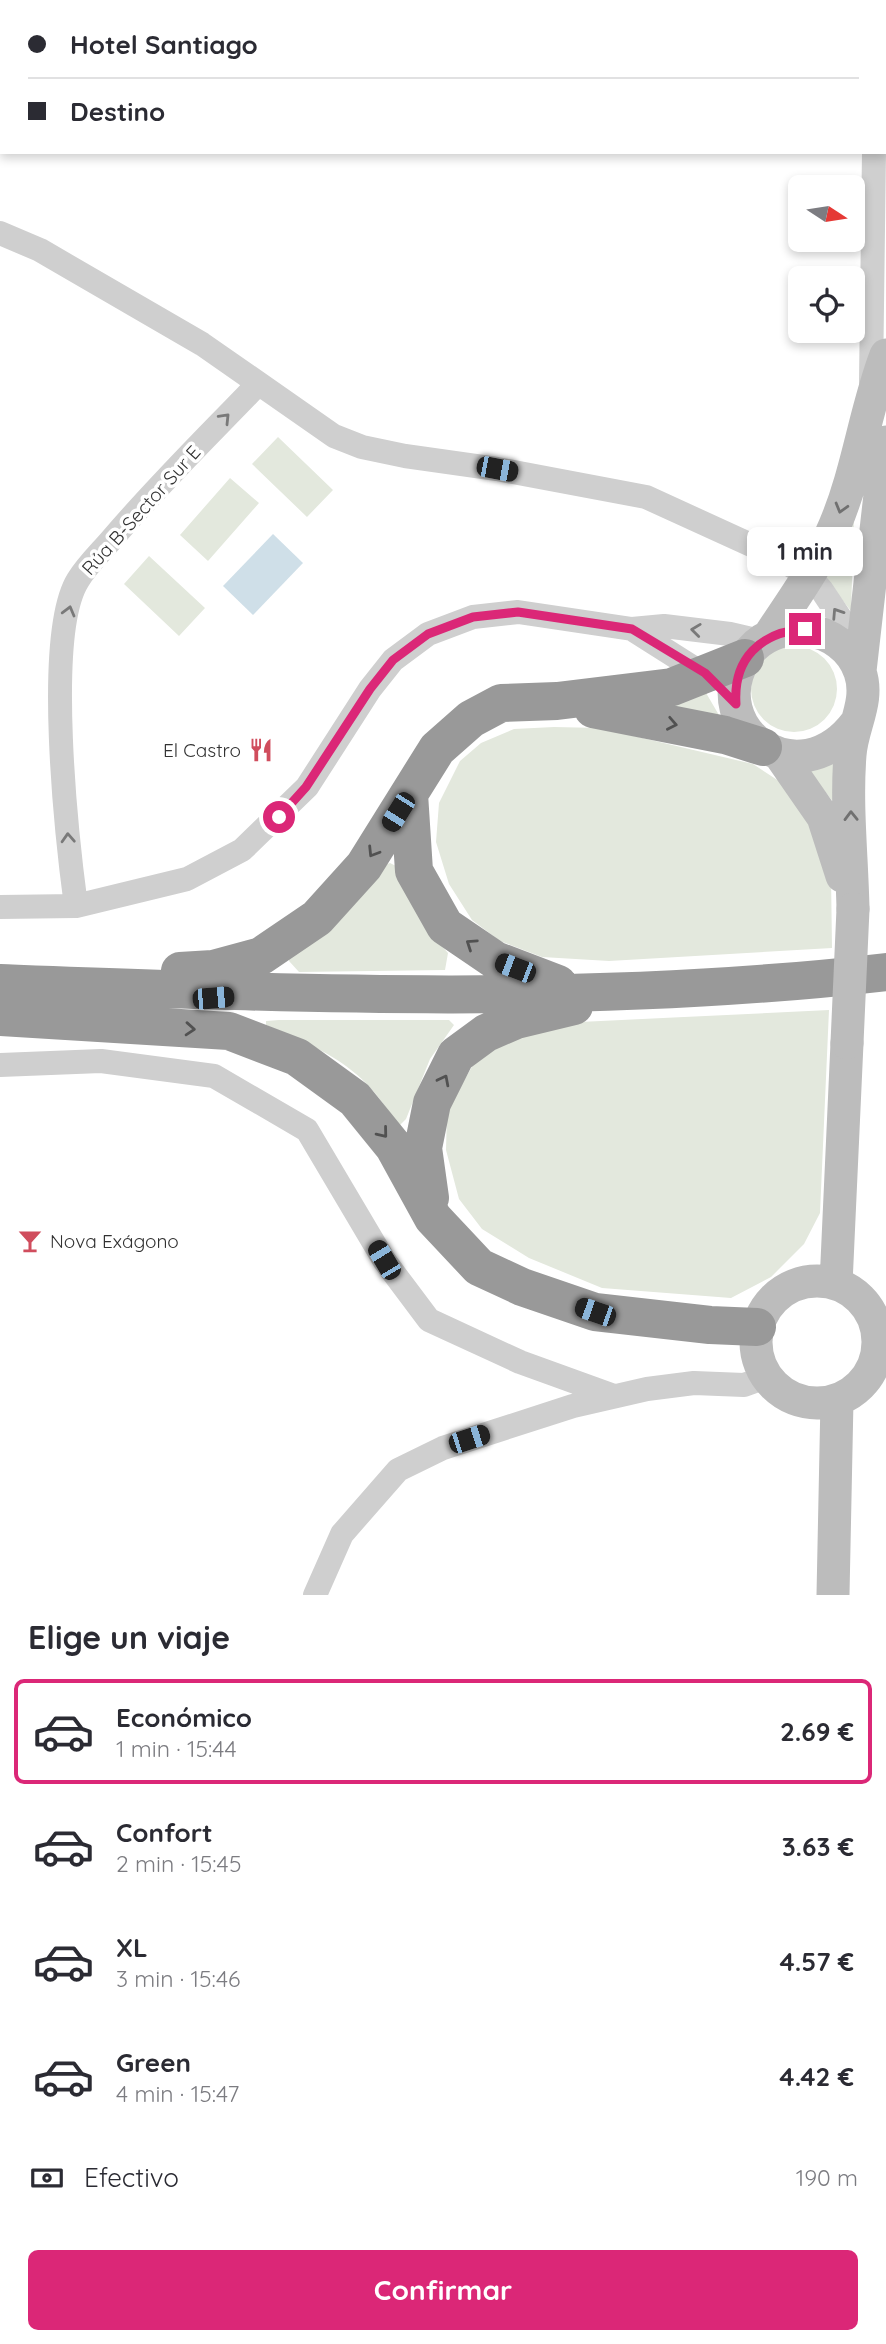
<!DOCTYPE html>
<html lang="es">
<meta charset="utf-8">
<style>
body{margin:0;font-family:Quicksand,sans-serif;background:#f2f2f3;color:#2b2b33;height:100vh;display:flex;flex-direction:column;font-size:26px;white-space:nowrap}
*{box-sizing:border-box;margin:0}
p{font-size:23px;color:#7c7c81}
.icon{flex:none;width:38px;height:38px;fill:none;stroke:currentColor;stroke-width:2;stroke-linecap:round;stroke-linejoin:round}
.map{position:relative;height:1595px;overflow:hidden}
.details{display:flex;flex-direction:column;background:#fff;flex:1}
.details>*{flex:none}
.top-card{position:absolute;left:0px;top:0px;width:887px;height:154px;box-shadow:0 4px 10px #0003;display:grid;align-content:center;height:154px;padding:0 28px;background:#fff}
.needle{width:46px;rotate:102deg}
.tools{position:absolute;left:788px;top:175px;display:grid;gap:14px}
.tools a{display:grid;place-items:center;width:77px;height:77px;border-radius:10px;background:#fff;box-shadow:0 4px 10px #0003;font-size:35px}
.end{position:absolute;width:32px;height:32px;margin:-16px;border:9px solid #db2777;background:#fff;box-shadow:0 0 0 4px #fff}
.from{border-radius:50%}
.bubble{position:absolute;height:49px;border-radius:10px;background:#fff;box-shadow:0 4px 10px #0003;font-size:23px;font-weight:700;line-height:49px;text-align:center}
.car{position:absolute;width:21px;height:42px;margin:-21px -10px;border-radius:9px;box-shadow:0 0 5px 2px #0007;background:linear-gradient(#222 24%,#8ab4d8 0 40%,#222 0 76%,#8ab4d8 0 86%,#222 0)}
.top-card b{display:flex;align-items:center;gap:24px;height:66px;font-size:26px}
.top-card b+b{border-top:2px solid #e1e1e2}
.top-card i{width:18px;height:18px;background:#2b2b33}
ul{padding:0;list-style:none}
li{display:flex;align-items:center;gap:21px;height:105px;margin:0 14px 10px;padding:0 14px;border:4px solid transparent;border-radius:10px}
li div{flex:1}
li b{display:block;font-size:26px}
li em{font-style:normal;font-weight:700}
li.on{border-color:#db2777}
li>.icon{width:63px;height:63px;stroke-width:1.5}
h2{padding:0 28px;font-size:32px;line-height:84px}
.pay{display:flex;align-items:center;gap:18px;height:77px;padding:0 28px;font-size:26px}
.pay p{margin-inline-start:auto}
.primary-button{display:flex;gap:14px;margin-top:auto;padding:14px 28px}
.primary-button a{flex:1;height:80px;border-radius:10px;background:#db2777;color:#fff;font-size:28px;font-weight:700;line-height:80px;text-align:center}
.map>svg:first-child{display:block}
.green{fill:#e3e8dd}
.water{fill:#cfdfe8}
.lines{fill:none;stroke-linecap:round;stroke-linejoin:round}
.street{stroke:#cfcfcf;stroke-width:24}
.secondary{stroke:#bcbcbc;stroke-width:33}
.highway{stroke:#999;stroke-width:38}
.secondary-bridge{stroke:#bcbcbc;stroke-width:33}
.oneway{stroke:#797979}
.oneway2{stroke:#707070}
.oneway3{stroke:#515151}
.route{stroke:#db2777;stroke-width:9}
.labels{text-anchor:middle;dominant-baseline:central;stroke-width:7;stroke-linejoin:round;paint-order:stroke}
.street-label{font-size:19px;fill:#323232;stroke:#fff}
.poi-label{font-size:19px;fill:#323232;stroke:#fff;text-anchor:end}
</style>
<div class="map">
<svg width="886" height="1595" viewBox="0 0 886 1595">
<rect width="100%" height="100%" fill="#fff"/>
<!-- green -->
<path class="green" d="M278 437 333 490 307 517 252 464Z
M230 478 259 503 208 561 180 535Z
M854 517 851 611 825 578Z
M149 556 205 608 179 636 124 584Z
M751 689a43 43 0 1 1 86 0a43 43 0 1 1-86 0Z
M702 686 723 722 652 706Z
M554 727 600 728 753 764 782 783 808 821 831 875 832 948 609 961 542 957 500 941 472 920 449 884 436 842 439 803 460 761 481 743 514 729Z
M833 758 834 803 805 766Z
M390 863 400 868 432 935 448 953 445 970 299 972 289 961V955L380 867Z
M829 1010 820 1213 804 1244 771 1277 731 1298 602 1288 529 1258 482 1229 459 1199 446 1150 447 1111 474 1063 523 1030 580 1022Z
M449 1020 454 1025 430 1059 406 1119 398 1127C364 1066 327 1052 266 1025V1021L279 1020Z"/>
<!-- water -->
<path class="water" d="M273 534 303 563 253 615 223 586Z"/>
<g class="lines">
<!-- street -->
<path class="street" d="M877 2V0
M0 233 40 250 202 344 334 436 362 447 405 456 497 469 646 497 773 555 810 577 821 589 847 628 851 654
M871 382 874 152
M632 629 711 679
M76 906C67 839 44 634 78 580 87 565 101 552 112 539 158 485 208 436 257 385
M0 907 76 906 187 879 242 850 307 787 370 689 393 660 428 634 473 617 518 612 632 629 664 626 730 634 760 641
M0 1065 101 1061 214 1076 307 1130 384 1260 429 1320 520 1362 614 1396
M315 1595 342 1534 398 1470 443 1448 573 1406 647 1389 694 1383 744 1385 766 1377"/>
<!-- secondary -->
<path class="secondary" d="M769 636C793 599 818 566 835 525 858 471 865 410 886 355
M860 671 886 442
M780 755 823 817 842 876
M853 909C852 858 846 805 850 755 852 726 870 701 860 672 843 623 772 614 745 658 702 728 798 800 856 723
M756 1342a61 61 0 1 1 122 0a61 61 0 1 1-122 0Z
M836 1284 847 1043
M833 1595 837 1400"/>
<!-- highway -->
<path class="highway" d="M593 709 725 735 763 747
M409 794 414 871 445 926 495 960 558 984
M180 971 213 969 261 956 317 918 364 866 437 749 471 719 501 703 557 701 672 687 745 658
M0 983C295 994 592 1006 886 972
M0 1017 229 1031 297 1057 355 1099 394 1147 433 1218 479 1267 522 1287 595 1312 710 1325 757 1327
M430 1198 423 1148 432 1103 456 1055 486 1033 516 1020 574 1006"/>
<!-- secondary-bridge -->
<path class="secondary-bridge" d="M847 1043 853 909"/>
</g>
<!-- one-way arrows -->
<defs><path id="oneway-chevron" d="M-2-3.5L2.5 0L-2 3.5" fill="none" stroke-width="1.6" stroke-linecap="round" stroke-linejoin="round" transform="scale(1.75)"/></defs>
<g class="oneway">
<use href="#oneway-chevron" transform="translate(225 418) rotate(-46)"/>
<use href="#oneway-chevron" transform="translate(69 611) rotate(-75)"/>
<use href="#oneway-chevron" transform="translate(837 613) rotate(-123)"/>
<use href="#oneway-chevron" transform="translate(696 630) rotate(-173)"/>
<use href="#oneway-chevron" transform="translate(68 838) rotate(-93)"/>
</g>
<g class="oneway2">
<use href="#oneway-chevron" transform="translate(841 508) rotate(106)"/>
<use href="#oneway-chevron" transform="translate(851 816) rotate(-91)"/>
</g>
<g class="oneway3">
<use href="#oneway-chevron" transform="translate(672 724) rotate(11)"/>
<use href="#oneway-chevron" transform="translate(373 852) rotate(122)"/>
<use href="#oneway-chevron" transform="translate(471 944) rotate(-146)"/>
<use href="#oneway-chevron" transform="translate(190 1029) rotate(4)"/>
<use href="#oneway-chevron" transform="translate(444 1080) rotate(-63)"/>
<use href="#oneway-chevron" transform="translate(383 1133) rotate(51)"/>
</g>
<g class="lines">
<!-- route -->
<path class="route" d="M279 817 306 787 370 689 393 660 428 634 473 617 518 612 632 629 705 673 736 704C733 659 760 632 805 629"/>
</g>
<!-- icons -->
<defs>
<g id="restaurant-bare" transform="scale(1.89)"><path d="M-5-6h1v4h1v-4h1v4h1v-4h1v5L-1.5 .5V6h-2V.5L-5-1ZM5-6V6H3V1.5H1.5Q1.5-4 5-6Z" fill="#d04d5d" stroke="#fff" stroke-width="2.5" paint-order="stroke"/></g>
<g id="bar-bare" transform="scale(1.89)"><path d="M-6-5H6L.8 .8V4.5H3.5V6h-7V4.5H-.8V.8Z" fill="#d04d5d" stroke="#fff" stroke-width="2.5" paint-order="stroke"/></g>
</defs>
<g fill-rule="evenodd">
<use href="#restaurant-bare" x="261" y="750"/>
<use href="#bar-bare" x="30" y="1241"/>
</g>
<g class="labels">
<!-- street labels -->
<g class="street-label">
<text transform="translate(141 510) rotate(-48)">Rúa B-Sector Sur E</text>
</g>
<!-- poi labels -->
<g class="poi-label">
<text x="241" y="750">El Castro</text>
<text x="50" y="1241" text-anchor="start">Nova Exágono</text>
</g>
</g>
</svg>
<div class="tools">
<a><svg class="needle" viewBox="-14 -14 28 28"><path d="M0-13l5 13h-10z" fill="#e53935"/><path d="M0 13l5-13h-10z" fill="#7c7c81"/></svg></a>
<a><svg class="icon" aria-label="locate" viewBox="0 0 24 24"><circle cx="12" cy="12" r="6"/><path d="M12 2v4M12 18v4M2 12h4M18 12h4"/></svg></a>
</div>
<i class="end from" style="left:279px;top:817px"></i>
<i class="end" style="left:805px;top:629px"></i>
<div class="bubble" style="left:747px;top:527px;width:116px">1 min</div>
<i class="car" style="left:497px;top:469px;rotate:101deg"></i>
<i class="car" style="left:398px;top:812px;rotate:212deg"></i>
<i class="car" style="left:515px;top:968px;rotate:291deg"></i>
<i class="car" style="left:213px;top:998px;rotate:85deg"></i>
<i class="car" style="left:384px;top:1260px;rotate:329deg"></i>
<i class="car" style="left:595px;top:1312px;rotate:289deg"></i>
<i class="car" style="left:469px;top:1439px;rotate:72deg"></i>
<div class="top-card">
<b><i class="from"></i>Hotel Santiago</b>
<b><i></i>Destino</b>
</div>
</div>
<section class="details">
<h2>Elige un viaje</h2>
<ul>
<li class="on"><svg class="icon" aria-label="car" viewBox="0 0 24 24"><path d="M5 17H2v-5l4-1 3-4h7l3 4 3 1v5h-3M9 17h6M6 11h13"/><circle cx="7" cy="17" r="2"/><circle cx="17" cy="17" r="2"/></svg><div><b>Económico</b><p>1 min · 15:44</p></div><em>2.69 €</em></li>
<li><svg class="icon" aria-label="car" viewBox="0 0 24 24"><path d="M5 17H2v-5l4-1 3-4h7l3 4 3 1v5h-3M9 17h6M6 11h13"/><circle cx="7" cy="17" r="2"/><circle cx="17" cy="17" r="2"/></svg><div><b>Confort</b><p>2 min · 15:45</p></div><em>3.63 €</em></li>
<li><svg class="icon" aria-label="car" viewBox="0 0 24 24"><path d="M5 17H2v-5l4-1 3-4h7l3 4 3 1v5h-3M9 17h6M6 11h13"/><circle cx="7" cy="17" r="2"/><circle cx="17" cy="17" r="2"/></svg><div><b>XL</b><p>3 min · 15:46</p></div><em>4.57 €</em></li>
<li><svg class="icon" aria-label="car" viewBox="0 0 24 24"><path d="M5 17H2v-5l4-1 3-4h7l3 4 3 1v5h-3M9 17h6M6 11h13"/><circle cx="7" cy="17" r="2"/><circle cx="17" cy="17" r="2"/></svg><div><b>Green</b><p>4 min · 15:47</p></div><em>4.42 €</em></li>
</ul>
<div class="pay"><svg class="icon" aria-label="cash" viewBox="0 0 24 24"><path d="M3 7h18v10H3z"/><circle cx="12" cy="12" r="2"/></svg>Efectivo<p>190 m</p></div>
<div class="primary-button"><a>Confirmar</a></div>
</section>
